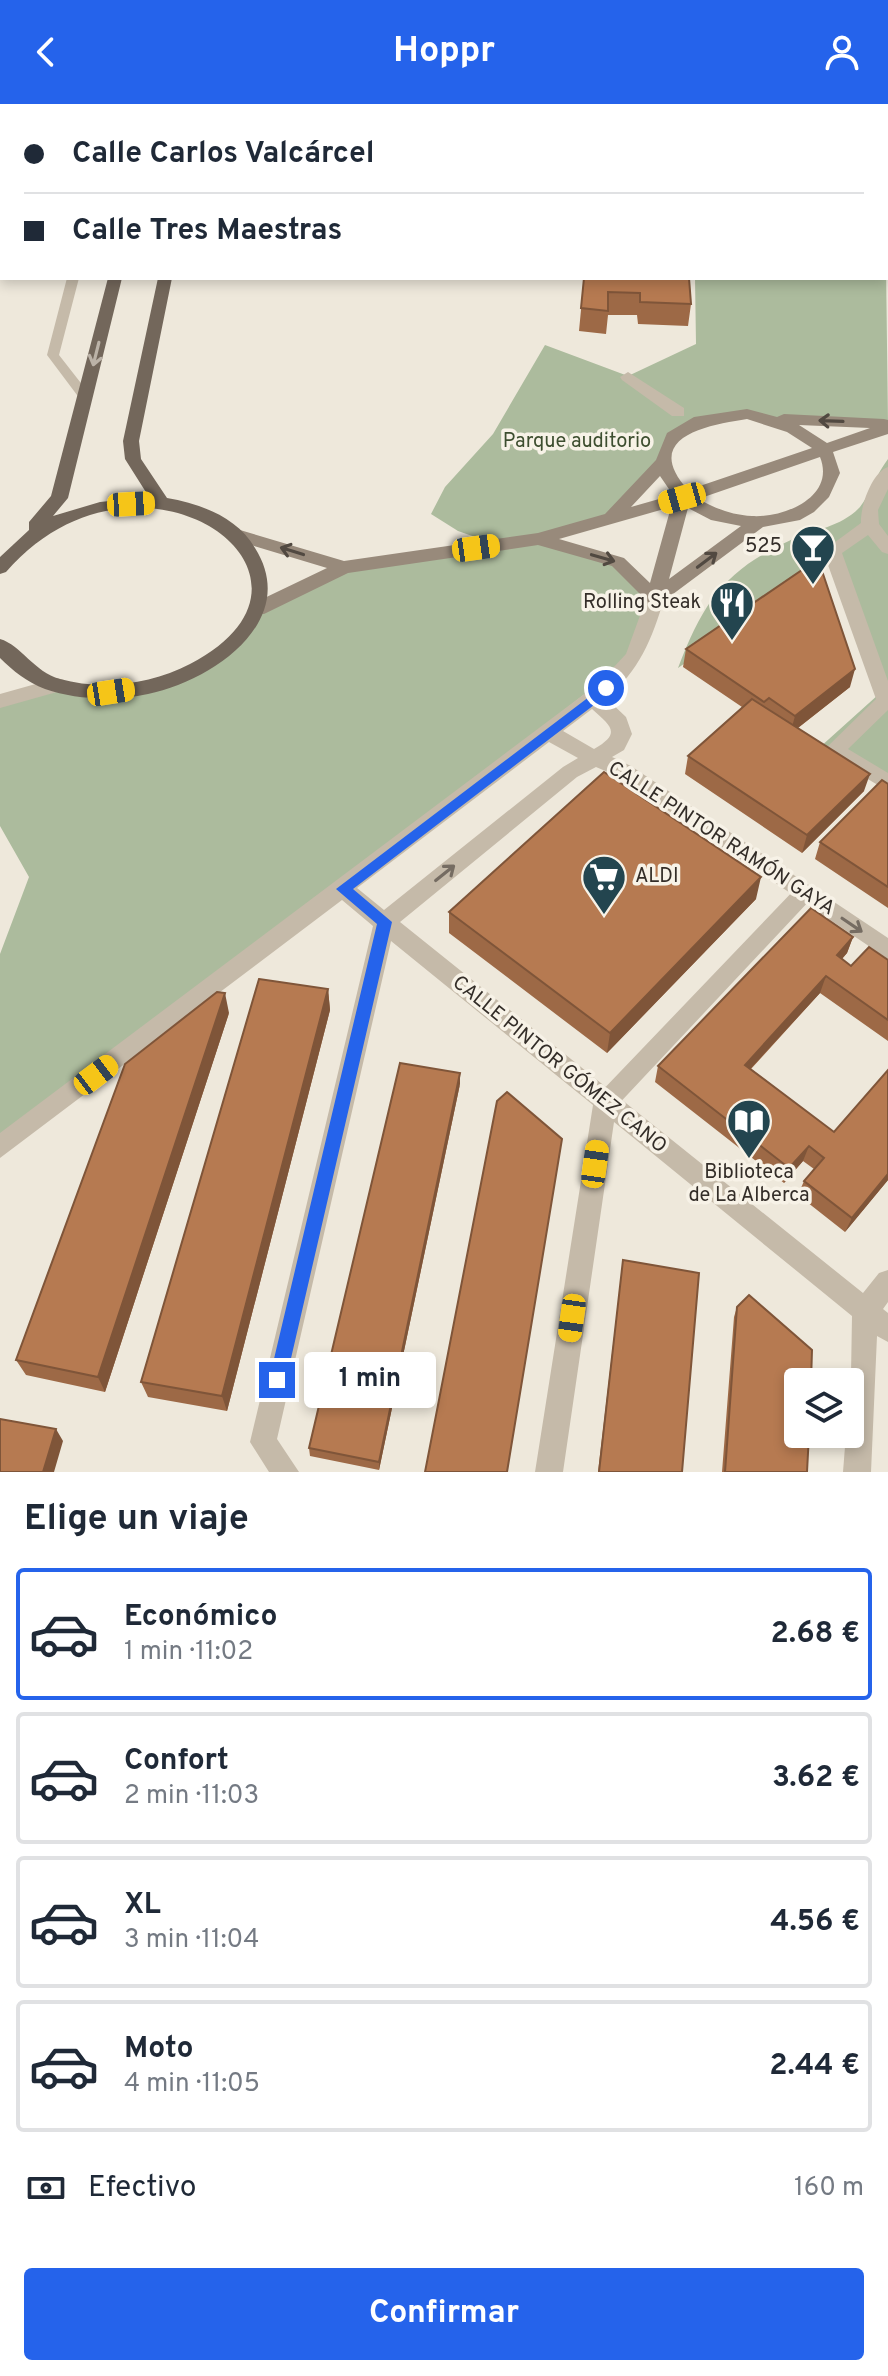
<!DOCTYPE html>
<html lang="es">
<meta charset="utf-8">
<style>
body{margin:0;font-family:Overpass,sans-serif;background:#f2f2f3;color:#1f2937;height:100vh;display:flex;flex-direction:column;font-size:30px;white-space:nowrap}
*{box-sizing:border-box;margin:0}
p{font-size:26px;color:#747a83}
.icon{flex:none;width:44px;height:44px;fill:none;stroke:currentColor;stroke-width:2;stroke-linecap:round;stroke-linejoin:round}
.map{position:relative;height:1368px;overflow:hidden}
.panel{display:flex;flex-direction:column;background:#fff;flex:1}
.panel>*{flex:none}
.hud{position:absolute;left:0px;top:0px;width:888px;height:176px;box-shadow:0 4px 12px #0003;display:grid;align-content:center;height:176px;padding:0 24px;background:#fff}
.buttons{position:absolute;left:784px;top:1264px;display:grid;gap:16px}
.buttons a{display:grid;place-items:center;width:80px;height:80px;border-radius:8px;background:#fff;box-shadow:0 4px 12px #0003;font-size:40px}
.end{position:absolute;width:36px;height:36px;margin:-18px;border:10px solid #2563eb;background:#fff;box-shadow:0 0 0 4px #fff}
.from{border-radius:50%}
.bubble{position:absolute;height:56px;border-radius:8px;background:#fff;box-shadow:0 4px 12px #0003;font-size:26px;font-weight:700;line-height:56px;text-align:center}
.car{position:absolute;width:24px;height:48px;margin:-24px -12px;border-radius:10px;box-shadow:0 0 6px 2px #0007;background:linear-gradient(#f5c518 24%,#345 0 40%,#f5c518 0 76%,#345 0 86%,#f5c518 0)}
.hud b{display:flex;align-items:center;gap:28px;height:76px;font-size:30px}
.hud b+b{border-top:2px solid #e0e1e3}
.hud i{width:20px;height:20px;background:#1f2937}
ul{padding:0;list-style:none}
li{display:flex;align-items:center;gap:24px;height:132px;margin:0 16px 12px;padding:0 8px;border:4px solid #e0e1e3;border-radius:8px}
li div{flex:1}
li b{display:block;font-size:30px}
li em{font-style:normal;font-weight:700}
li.current{border-color:#2563eb}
li>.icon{width:72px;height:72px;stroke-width:1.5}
h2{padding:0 24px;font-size:36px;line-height:96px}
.pay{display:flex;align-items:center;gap:20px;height:88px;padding:0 24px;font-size:30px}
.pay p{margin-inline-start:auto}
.primary-button{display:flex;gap:16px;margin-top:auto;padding:16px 24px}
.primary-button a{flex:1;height:92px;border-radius:8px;background:#2563eb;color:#fff;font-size:32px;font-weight:700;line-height:92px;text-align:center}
header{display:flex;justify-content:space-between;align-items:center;height:104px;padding:0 24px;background:#2563eb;color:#fff;font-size:36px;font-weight:700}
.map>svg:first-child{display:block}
.green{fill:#acbb9d}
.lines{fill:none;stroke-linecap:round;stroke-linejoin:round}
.stream{stroke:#7e9fa8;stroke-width:8}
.service{fill:#c5baa9;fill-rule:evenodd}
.pedestrian{fill:#c5baa9;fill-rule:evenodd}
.minor{fill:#c5baa9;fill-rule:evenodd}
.secondary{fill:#988a7b;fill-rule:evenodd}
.primary{fill:#73675b;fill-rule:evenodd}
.wall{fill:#9d6946}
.shaded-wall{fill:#7f5539}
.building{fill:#b67a51;stroke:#7f5539;stroke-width:2}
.oneway{stroke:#bcb3a8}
.oneway2{stroke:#514941}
.oneway3{stroke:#756c62}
.route{fill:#2563eb}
.labels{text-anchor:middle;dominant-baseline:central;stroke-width:7;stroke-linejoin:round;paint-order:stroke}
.park-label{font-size:20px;fill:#3d4e2f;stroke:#f7f2e7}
.poi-label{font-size:20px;fill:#332d28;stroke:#f7f2e7;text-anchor:end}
.street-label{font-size:20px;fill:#332d28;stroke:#f7f2e7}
</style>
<header><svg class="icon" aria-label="back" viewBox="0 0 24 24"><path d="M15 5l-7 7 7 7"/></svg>Hoppr<svg class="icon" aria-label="person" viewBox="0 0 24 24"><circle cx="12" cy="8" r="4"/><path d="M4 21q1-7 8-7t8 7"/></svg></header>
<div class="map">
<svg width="888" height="1368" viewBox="0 0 888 1368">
<rect width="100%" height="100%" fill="#eee8db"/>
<!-- green -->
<path class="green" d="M886 162 888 320 775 315 747 310 679 326 662 359 610 415 540 435 618 458 655 495 639 548 0 1043V850L29 773 0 722V597L57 581 111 588 206 561 258 505 344 463 495 440 458 427 431 410 445 383 493 330 545 241 628 272 696 240 695 174H886Z
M888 355V686L819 644 879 590 833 456 678 564C704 496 726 465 793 435 816 425 841 423 860 403 869 392 877 369 888 355Z"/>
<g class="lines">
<!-- stream -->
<path class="stream" d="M540 0 544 2"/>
<!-- service -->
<path class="service" d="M67 174H79L59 251 91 292 85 296 80 295 47 251Z"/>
<!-- pedestrian -->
<path class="pedestrian" d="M628 268 684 304V312H672L622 276 620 273Z
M888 363V385L878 406 879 420 888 432V450L882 448 868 431 842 449 888 577V606L848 645 888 669V687L827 651 824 646 876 595 823 447 861 419C860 403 872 368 888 363Z
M804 780 811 783 815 789 811 795 613 1006 605 1009 597 1006 593 999 597 992 797 783Z"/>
<!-- minor -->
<path class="minor" d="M888 13V22L886 23V14Z
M886 158H888V167H886Z
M655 489 664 495C652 535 639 568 606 594L626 613 632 630 624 646 612 653 631 662 888 834V855L617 672 596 663 577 673 400 818 863 1189 879 1169 888 1166V1198L883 1205 888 1209V1238L877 1232 871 1368H843L846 1330H850L852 1212 614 1018 563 1368H535L593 1001 391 837 277 1335 299 1368H269L250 1338 373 822 342 796 0 1054V1029L599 579 626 550 646 495ZM592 605C611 622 622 629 594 645L563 627ZM549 638 578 654 563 663 384 806 357 784Z
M57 574 64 576 66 581 64 586 0 604V590Z"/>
<!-- secondary -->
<path class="secondary" d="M747 305 777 313 784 310 884 315 888 316V330L833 348 840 369 829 393 814 408 800 416 763 423 661 499H649L612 462 538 441 348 469 264 510H252L249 505 252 500 327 464 234 436 231 432 234 428 240 426 344 457 538 429 605 410 656 356 667 329 694 313ZM747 315 787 328 812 344 688 386C640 333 708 321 747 315ZM799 321 870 324 827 339ZM820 353C836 393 784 414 752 412 731 411 715 404 698 395ZM660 372 673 391 631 403ZM671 403 650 479 624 454 559 435ZM688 404 711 416 741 422 669 475Z"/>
<!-- primary -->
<path class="primary" d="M196 0H208L209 2H195Z
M108 174H122L68 394 53 412 100 398 149 393 125 355 123 337 158 174H172L139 337 141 355 167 394C201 400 237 413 255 444 301 517 212 577 148 590 115 597 77 596 45 585 27 578 13 567 0 554V535C21 541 34 568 60 575 103 587 151 580 190 560 360 472 139 315 6 468L0 470V453L29 426V418L51 392Z"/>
</g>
<!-- wall -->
<path class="wall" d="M840 0H888V3L886 5V2H846Z
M584 174 691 200 688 222 638 220 637 211H608L606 230 579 227Z
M686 545 850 583 798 624 864 687 802 749 685 670 688 652 742 603 683 563Z
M888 680V804L815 755 820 738Z
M756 795 607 949 449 829V808Z
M853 833 847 849 842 855 851 862 888 856V937L820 889 751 965 834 1028 888 966V1076L845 1128 798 1091 804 1077 814 1065 803 1057 784 1079 655 978 658 962Z
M328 885 330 906 227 1307 148 1293 141 1278Z
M229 909 105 1288 26 1271 16 1256Z
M460 980 379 1366 310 1352 309 1344Z
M623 1156 682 1368H598Z
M737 1203 807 1368H722L734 1213Z"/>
<!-- shaded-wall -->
<path class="shaded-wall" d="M879 0H888V3L886 5V2H878Z
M855 565 850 583 790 630 795 612Z
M870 670 864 687 802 749 807 731Z
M761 773 756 795 607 949 610 929Z
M853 833 847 849 831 867 837 851Z
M826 872 820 889 740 976 745 961Z
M328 885 330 906 227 1307 222 1292Z
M225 889 229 909 105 1288 98 1273Z
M460 969V980L379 1366V1358Z
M809 1042 803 1057 784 1079 789 1064Z
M888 1070V1076L845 1128 852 1114Z
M56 1325 63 1337 54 1368H43Z"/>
<!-- building -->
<path class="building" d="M791 0H838L844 2H796Z
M886 25H888V103L886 104Z
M584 174H689L691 200 640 198V189L608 188V207L581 204Z
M818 455 855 565 795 612 769 594 764 598 686 545Z
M752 595 870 670 807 731 688 652Z
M604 668 761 773 610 929 449 808Z
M882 676 888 680V783L820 738Z
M811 804 853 833 837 851 851 862 869 843 888 856V916L826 872 745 961 834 1028 888 966V1070L852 1114 804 1077 824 1054 809 1042 789 1064 658 962Z
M259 875 328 885 222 1292 141 1278Z
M217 888 225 889 98 1273 16 1256 125 960Z
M400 959 460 969 379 1358 309 1344Z
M507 988 562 1035 507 1368H425L497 997Z
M623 1156 699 1169 682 1368H599Z
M749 1191 812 1246 811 1278H798V1330H809L807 1368H725L737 1203Z
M0 1315 56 1325 43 1368H0Z"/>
<!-- one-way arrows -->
<defs><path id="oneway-shaft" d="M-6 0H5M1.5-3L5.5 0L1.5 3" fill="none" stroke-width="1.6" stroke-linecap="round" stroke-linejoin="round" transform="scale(2)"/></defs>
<use class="oneway" href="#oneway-shaft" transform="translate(96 250) rotate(104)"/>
<g class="oneway2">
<use href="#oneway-shaft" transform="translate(831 317) rotate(-178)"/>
<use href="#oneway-shaft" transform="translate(292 447) rotate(-163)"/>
<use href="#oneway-shaft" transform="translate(603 454) rotate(16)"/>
<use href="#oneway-shaft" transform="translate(707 456) rotate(-37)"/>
</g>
<g class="oneway3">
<use href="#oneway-shaft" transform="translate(445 769) rotate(-39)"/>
<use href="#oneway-shaft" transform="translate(852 821) rotate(34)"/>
</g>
<!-- route -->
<path class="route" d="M606 580 612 584 611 588 353 785 392 818 286 1276 277 1285 271 1282 269 1276 377 820 336 785Z"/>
<!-- icons -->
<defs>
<g id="bar-pin" transform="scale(2.3)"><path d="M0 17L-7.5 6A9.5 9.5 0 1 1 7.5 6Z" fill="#23454f" stroke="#f7f2e7"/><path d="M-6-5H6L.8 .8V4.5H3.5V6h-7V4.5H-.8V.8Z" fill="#fff"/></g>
<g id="restaurant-pin" transform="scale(2.3)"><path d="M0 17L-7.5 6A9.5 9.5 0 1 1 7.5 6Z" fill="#23454f" stroke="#f7f2e7"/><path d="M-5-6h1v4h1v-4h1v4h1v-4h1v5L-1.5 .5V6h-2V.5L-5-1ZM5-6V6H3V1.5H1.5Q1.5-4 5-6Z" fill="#fff"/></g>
<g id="supermarket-pin" transform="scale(2.3)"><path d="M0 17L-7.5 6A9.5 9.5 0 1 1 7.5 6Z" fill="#23454f" stroke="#f7f2e7"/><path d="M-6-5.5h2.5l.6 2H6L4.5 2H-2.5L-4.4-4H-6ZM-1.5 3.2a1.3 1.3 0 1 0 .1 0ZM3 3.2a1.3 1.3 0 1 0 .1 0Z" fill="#fff"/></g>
<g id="library-pin" transform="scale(2.3)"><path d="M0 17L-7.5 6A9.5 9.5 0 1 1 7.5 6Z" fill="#23454f" stroke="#f7f2e7"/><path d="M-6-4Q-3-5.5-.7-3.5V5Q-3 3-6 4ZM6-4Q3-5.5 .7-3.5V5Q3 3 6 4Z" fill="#fff"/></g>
</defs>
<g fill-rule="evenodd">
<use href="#bar-pin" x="813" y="443"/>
<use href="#restaurant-pin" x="732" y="499"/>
<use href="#supermarket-pin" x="604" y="773"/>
<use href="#library-pin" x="749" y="1017"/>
</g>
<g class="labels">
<!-- park labels -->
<g class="park-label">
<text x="577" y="338">Parque auditorio</text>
</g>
<!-- poi labels -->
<g class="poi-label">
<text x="782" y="443">525</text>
<text x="701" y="499">Rolling Steak</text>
<text x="635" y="773" text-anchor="start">ALDI</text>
<text x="749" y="1069" text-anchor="middle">Biblioteca<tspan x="749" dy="23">de La Alberca</tspan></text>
</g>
<!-- street labels -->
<g class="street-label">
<text transform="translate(721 735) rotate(33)">CALLE PINTOR RAMÓN GAYA</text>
<text transform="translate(559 961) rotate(39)">CALLE PINTOR GÓMEZ CANO</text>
</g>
</g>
</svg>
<div class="buttons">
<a><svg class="icon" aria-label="layers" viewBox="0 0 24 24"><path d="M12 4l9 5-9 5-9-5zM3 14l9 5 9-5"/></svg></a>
</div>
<i class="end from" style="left:606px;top:584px"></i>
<i class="end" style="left:277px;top:1276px"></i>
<div class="bubble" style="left:304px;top:1248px;width:132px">1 min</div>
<i class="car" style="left:682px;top:394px;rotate:254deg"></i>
<i class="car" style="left:131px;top:400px;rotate:87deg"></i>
<i class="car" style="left:476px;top:444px;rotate:82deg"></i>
<i class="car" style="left:111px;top:588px;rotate:81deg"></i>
<i class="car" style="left:96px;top:971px;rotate:53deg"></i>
<i class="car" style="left:595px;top:1060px;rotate:8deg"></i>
<i class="car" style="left:572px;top:1214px;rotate:188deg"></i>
<div class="hud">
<b><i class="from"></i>Calle Carlos Valcárcel</b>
<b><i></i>Calle Tres Maestras</b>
</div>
</div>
<section class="panel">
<h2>Elige un viaje</h2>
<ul>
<li class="current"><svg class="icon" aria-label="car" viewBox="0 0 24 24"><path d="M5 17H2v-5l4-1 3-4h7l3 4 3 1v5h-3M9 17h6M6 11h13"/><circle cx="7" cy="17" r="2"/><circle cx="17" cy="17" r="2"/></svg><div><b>Económico</b><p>1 min · 11:02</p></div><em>2.68 €</em></li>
<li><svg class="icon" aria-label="car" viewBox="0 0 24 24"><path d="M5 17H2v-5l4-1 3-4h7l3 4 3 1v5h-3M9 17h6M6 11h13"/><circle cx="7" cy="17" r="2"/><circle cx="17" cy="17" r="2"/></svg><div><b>Confort</b><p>2 min · 11:03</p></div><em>3.62 €</em></li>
<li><svg class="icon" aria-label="car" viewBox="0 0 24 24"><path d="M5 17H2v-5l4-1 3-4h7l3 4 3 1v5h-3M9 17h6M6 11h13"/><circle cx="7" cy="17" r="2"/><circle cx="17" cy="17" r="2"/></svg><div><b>XL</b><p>3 min · 11:04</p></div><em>4.56 €</em></li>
<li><svg class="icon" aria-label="car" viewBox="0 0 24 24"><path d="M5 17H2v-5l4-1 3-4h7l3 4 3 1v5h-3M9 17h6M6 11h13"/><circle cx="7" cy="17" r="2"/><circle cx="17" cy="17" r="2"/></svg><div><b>Moto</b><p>4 min · 11:05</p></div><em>2.44 €</em></li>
</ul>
<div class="pay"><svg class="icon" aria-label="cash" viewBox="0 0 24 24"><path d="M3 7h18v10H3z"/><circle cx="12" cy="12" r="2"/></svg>Efectivo<p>160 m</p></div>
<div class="primary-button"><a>Confirmar</a></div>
</section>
